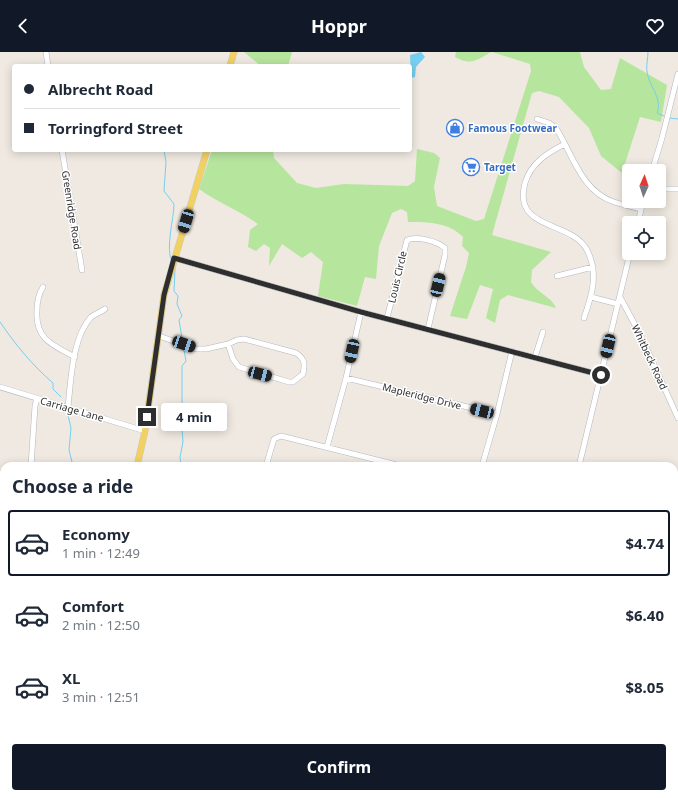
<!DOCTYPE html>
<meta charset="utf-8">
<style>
body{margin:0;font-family:"Noto Sans",sans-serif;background:#f6f6f7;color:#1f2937;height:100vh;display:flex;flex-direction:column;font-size:15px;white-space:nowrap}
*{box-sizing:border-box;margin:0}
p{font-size:13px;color:#747a83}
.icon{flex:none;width:22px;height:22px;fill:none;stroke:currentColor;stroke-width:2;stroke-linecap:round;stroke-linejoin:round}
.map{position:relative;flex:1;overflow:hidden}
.sheet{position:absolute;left:0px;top:410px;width:678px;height:336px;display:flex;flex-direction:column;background:#fff;border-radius:12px 12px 0 0;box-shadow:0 2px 10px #0003}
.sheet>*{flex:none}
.hud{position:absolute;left:12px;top:12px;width:400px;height:88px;border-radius:4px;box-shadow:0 2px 10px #0003;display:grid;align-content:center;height:88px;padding:0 12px;background:#fff}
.needle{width:26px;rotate:3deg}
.buttons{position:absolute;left:622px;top:112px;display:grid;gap:8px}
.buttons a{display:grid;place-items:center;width:44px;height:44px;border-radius:4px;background:#fff;box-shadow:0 2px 10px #0003;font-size:20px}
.end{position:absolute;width:18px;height:18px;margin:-9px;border:5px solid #2e2e2e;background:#fff;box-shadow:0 0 0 2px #fff}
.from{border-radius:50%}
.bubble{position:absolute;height:28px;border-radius:4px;background:#fff;box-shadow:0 2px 10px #0003;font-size:13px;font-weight:700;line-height:28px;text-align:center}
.car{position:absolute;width:12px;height:24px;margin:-12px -6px;border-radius:5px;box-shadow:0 0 3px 1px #0007;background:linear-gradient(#222 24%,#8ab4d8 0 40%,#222 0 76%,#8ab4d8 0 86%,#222 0)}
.hud b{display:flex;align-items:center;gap:14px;height:38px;font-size:15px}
.hud b+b{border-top:1px solid #e0e1e3}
.hud i{width:10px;height:10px;background:#1f2937}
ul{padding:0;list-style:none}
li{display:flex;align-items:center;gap:12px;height:66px;margin:0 8px 6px;padding:0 4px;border:2px solid transparent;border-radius:4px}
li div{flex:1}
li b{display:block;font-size:15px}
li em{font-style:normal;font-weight:700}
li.active{border-color:#111827}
li>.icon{width:36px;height:36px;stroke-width:1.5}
h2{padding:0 12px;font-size:18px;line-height:48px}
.primary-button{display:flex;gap:8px;margin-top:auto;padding:8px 12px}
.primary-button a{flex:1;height:46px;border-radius:4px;background:#111827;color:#fff;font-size:16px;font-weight:700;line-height:46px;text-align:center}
header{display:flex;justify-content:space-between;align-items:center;height:52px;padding:0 12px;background:#111827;color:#fff;font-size:18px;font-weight:700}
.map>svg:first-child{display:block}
.green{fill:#b6e59e}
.pitch{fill:#c9ec9a}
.water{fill:#75cff0}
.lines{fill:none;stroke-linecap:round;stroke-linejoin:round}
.stream{stroke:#75cff0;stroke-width:1}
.minor-casing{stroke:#b4b7c1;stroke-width:6}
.major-casing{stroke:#c9c9c9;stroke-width:7}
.minor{stroke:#fff;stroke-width:5}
.major{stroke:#f2d163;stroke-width:6}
.route{stroke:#2e2e2e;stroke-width:5}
.labels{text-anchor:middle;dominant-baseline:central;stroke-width:3;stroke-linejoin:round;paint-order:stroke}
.shop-label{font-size:10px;font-weight:bold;fill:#366cbe;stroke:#fff;text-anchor:start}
.street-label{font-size:10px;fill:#2e2e2e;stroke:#fff}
</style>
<header><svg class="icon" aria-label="back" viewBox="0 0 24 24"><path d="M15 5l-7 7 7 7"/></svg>Hoppr<svg class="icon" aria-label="heart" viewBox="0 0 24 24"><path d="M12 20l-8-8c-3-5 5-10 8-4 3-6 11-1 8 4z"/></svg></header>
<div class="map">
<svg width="678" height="746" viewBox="0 0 678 746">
<rect width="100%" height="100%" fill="#efe9e1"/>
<!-- green -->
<path class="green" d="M244 0H292L288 14H261Z
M456 0H491C477 8 471 14 455 5Z
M492 0H580L584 15 601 38 611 37 620 6 667 33 661 70 640 65 622 121 601 104 589 76 559 45 539 39 532 41 492 183 551 200 532 218 531 230C538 242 551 244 556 256L508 243 500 248 495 271 486 266 493 237 480 233 467 267 450 264 466 215 469 201 462 194 463 185C448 170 428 170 408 170L407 160 401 157 392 161 379 194 376 227 365 225 357 254 318 244 323 210 311 200 302 206 282 192 269 214 270 196 264 192 256 199 248 195 250 178 258 172C239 158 218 151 199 137L212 98H273L274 106 297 131 316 136 344 132 408 134 415 129 417 97 434 101 440 106 434 135 437 154 476 169 484 167 531 19 530 12Z
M0 644 4 645V726L0 725Z
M0 731H4V742H11V746H0Z"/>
<!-- pitch -->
<path class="pitch" d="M0 650 4 651V688L0 686Z"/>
<!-- water -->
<path class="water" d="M421 0 425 5 416 15 415 25 411 26 410 3Z"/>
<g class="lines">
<!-- stream -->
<path class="stream" d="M648 0C648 5 646 15 647 19 648 33 663 46 657 61L664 64
M669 66 678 67
M164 98 166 110 164 139 174 152C174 167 165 196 172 210
M175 216 174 239 178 244 177 252 182 264 179 268 182 286
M0 270C15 292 32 313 53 331V337L61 345
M68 363 71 376 69 398 73 414
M182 371V314L186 309 184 298
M181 414 180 405 183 390 182 376
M0 494H4"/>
<!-- minor casing -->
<g class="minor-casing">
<path id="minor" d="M46 0 48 14
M537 67 549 71 556 76C573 103 581 139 614 150 623 153 632 155 641 157
M565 92C547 101 531 111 525 131 512 179 571 168 587 198 599 221 592 243 584 266
M62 98 82 218
M652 119 662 86 678 22
M659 137H678
M638 171 643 149
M174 206 361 260 601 323
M557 224 593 215
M43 235C38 243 37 249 37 258 35 287 52 293 75 305
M591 245 618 252
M620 245 641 284 678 366
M387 266 407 188C417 184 437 189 445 196V203L428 277
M159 284 196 297H206L228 292
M244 287 296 301C305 307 305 312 303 322L293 330H289L239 315 233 307 228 292 237 288Z
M535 305 543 280
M346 326 497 362
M0 335 145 379
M68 355C71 328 72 286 91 265 95 262 101 260 105 257
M327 395 346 326 361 260
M31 414 35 354 37 347
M266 414 274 387 281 384 401 414
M482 414 497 362 512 299
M579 414 630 201
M0 728 4 729
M95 746 96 742
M142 746V742
M308 746 309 742
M434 746 435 742
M496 746 497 742"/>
</g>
<!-- major casing -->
<g class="major-casing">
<path id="major" d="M230 14 234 0
M137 414 145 379 164 243 207 98
M39 746 40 742"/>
</g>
<!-- minor -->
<use href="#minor" class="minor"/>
<!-- major -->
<use href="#major" class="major"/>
</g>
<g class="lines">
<!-- route -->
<path class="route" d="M147 365 164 243 174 206 361 260 601 323"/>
</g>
<!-- icons -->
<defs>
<g id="shop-ring" transform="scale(0.9)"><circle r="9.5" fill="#fff" stroke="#3f7fe0" stroke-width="1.5"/><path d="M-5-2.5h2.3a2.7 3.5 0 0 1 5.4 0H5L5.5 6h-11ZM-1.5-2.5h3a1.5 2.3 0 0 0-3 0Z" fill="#3f7fe0"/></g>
<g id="supermarket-ring" transform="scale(0.9)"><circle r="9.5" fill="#fff" stroke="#3f7fe0" stroke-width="1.5"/><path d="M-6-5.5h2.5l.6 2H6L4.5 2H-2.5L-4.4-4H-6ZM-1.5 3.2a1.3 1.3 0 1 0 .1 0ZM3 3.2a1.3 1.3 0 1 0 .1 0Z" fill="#3f7fe0"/></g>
</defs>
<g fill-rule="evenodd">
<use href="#shop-ring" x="455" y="76"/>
<use href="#supermarket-ring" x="471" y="115"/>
</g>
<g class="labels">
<!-- shop labels -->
<g class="shop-label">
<text x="468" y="76">Famous Footwear</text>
<text x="484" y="115">Target</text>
</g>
<!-- street labels -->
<g class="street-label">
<text transform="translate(72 158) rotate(81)">Greenridge Road</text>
<text transform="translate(397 225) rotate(-77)">Louis Circle</text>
<text transform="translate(650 305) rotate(65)">Whitbeck Road</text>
<text transform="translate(422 344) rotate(14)">Mapleridge Drive</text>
<text transform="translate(72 357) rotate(16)">Carriage Lane</text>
</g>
</g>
</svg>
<div class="buttons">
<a><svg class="needle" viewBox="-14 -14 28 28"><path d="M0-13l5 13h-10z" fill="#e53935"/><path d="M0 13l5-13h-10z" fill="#747a83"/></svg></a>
<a><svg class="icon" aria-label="locate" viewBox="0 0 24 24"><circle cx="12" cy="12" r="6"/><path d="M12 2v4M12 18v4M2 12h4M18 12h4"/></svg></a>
</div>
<i class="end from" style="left:601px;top:323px"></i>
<i class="end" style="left:147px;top:365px"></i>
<div class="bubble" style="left:161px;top:351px;width:66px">4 min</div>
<i class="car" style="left:186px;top:169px;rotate:197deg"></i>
<i class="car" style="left:438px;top:233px;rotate:13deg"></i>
<i class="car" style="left:184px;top:292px;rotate:109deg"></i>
<i class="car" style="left:608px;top:294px;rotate:193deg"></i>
<i class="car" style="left:352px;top:299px;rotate:192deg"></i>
<i class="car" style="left:260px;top:322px;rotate:105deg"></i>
<i class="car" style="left:482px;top:359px;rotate:284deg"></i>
<div class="hud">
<b><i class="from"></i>Albrecht Road</b>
<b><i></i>Torringford Street</b>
</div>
<section class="sheet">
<h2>Choose a ride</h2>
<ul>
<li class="active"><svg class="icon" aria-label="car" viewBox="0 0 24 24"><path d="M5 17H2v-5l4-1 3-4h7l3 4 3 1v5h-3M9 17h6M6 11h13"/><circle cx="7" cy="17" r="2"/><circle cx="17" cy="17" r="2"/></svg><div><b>Economy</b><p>1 min · 12:49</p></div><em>$4.74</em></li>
<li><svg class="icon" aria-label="car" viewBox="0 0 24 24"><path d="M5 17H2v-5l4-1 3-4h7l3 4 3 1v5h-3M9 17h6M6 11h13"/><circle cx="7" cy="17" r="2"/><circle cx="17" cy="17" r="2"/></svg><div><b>Comfort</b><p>2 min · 12:50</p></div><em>$6.40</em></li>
<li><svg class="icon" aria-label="car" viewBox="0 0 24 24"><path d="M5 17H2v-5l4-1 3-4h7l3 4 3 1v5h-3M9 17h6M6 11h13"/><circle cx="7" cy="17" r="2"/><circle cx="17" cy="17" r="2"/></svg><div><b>XL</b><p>3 min · 12:51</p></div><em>$8.05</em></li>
</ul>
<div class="primary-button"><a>Confirm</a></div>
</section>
</div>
